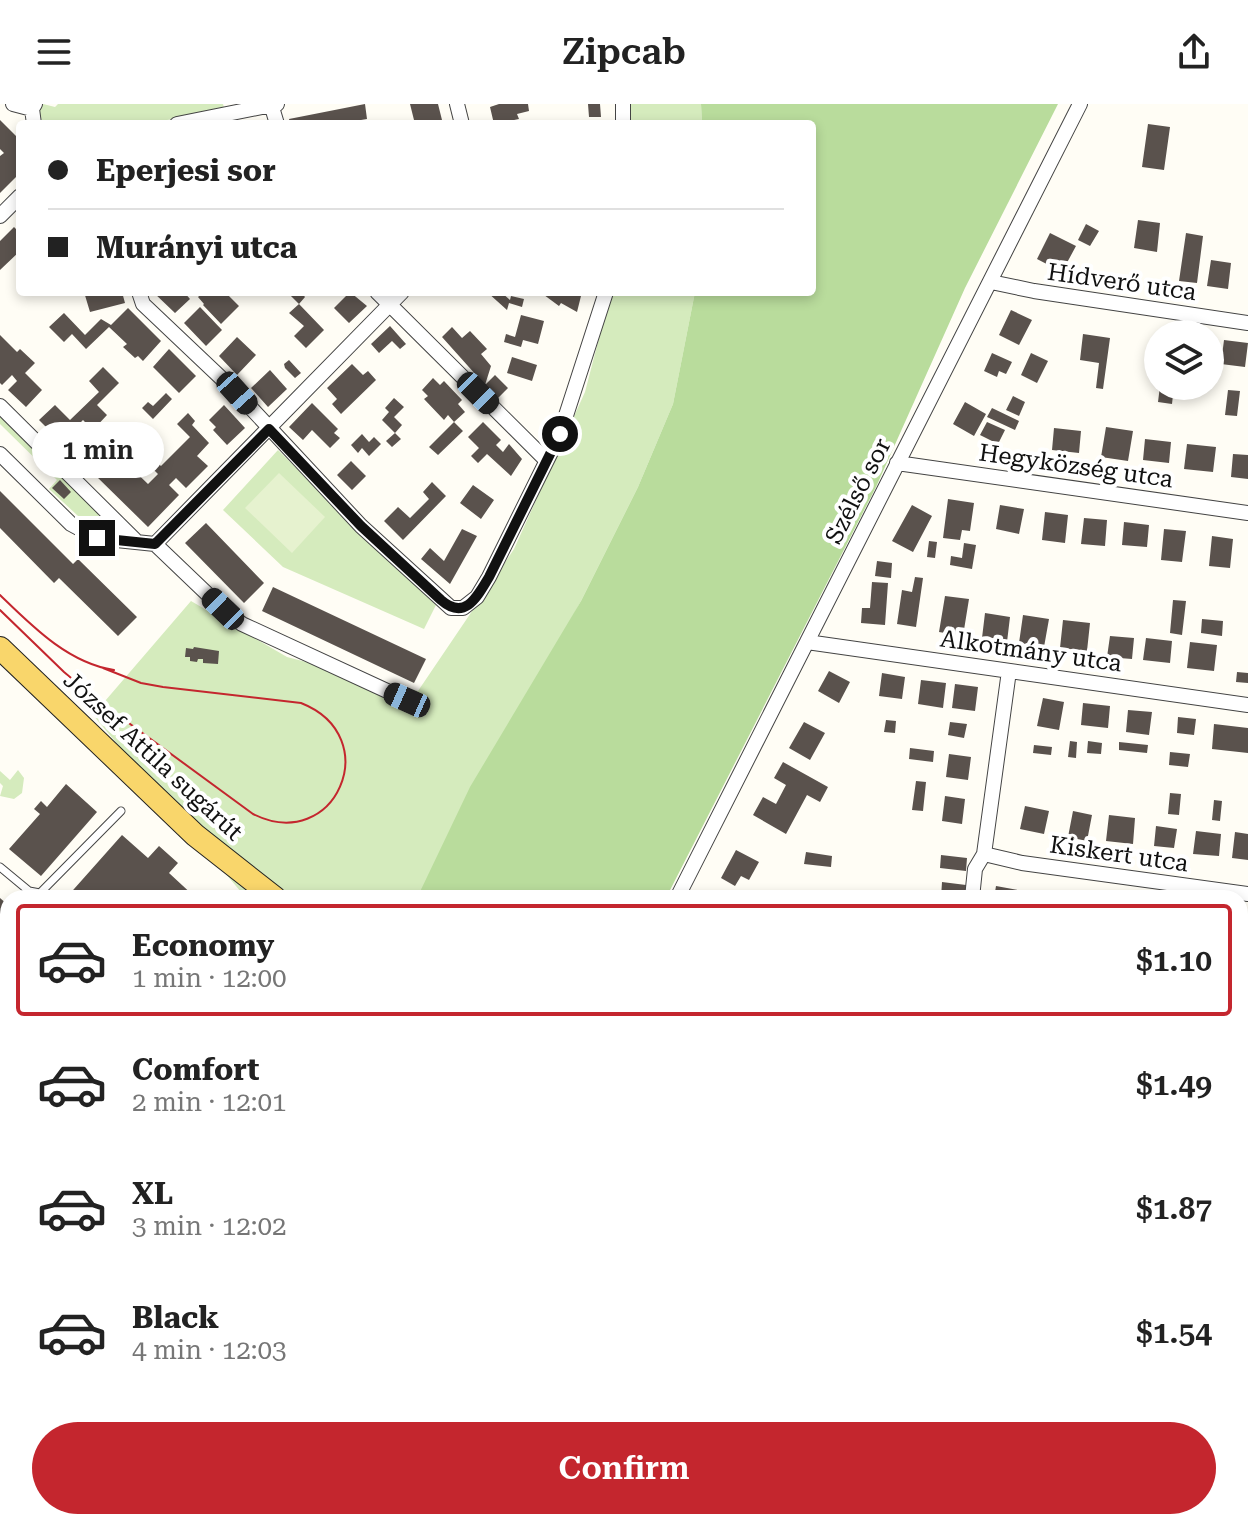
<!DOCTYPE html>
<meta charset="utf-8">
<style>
body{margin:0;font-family:"Roboto Serif",serif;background:#f6f6f6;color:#222;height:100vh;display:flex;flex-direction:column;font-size:30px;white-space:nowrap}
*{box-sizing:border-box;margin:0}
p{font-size:26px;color:#767676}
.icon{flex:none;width:44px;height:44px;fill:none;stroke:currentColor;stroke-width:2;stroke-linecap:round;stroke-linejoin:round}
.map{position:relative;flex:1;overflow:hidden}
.side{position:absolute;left:0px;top:786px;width:1248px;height:640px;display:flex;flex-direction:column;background:#fff;border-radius:24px 24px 0 0;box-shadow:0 4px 12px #0003}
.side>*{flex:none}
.top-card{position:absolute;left:16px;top:16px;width:800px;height:176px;border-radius:8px;box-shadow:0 4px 12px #0003;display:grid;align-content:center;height:176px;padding:0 32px;background:#fff}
.tools{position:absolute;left:1144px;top:216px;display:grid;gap:16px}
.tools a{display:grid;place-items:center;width:80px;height:80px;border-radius:50%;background:#fff;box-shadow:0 4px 12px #0003;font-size:40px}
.end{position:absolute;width:36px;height:36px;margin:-18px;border:10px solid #111;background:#fff;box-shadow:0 0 0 4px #fff}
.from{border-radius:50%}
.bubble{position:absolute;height:56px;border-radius:28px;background:#fff;box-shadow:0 4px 12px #0003;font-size:26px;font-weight:600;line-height:56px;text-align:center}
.car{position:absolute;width:24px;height:48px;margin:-24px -12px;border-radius:10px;box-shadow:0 0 6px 2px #0007;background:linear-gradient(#222 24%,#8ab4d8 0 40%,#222 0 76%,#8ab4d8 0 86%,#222 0)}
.top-card b{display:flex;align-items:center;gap:28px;height:76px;font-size:30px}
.top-card b+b{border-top:2px solid #e0e0e0}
.top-card i{width:20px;height:20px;background:#222}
ul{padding:14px 0 0;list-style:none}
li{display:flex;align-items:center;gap:24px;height:112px;margin:0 16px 12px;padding:0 16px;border:4px solid transparent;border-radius:8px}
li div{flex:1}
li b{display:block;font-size:30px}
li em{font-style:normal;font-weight:600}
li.on{border-color:#c4262e}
li>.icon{width:72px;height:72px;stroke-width:1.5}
.action{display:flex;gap:16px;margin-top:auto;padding:16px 32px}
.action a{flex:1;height:92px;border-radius:48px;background:#c4262e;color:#fff;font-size:32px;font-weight:600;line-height:92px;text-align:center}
header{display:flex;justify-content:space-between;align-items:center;height:104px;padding:0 32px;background:#fff;font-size:36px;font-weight:600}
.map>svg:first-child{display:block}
.green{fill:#d5ebbd}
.forest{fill:#b9dc9c}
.pitch{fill:#e6f2cf}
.building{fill:#5a524d}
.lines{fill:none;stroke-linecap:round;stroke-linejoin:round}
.pedestrian-tunnel{stroke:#dbdad3;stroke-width:10;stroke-dasharray:10 5;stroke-linecap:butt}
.service-casing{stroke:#444;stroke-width:9}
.minor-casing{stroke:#444;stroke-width:16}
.primary-casing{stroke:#222;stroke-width:24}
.service{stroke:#fff;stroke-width:7}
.minor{stroke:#fff;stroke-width:14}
.primary{stroke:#f9d66b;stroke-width:22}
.tram{stroke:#c4262e;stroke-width:2}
.route{stroke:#111;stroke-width:10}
.labels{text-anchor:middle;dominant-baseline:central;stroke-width:8;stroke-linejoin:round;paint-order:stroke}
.street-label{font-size:24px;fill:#111;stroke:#fff}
</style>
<header><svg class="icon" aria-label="menu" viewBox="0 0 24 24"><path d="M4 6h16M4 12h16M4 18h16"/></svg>Zipcab<svg class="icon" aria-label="share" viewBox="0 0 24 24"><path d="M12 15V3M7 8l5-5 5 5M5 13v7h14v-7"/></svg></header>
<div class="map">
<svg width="1248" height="1426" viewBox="0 0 1248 1426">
<rect width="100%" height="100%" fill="#fffdf5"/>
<!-- green -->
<path class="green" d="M43 0 55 3 58 0H223L225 7 167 16 163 20 147 18 145 20H45L39 13 38 5Z
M626 0H701L702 20H626Z
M611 188H695L673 300 638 383 581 497 417 794H246L93 611 191 497 287 553 418 587 514 445 585 288Z
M0 311 98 409 101 420 98 424H91L49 385 57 376 0 320Z
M278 346 436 501 424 525 283 463 223 406Z
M18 666 24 674 22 689 14 695 0 692 3 682 0 679V667L10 676Z
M8 1225V1319L0 1328V1234Z
M44 1418H129L122 1426H36Z
M213 1418H592L586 1426H226Z"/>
<!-- forest -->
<path class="forest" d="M701 0H1058L965 184 876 383 666 794H417L470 683 581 497 638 383 673 300 695 188H812V20H702Z
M8 1319V1418H44L36 1426H0V1328Z"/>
<!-- pitch -->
<path class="pitch" d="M279 369 325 413 292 449 245 404Z"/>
<!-- building -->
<path class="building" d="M365 0 367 15 355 17V20H290L289 15Z
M410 0H438L443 20H415Z
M499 0H528L529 7 517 10 519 15 494 20 490 3Z
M588 0H600L601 13H589Z
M0 16 20 36V69L0 89V52L4 49 0 45Z
M1148 20 1170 23 1164 66 1142 63Z
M1138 116 1160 119 1157 148 1134 144Z
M1086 120 1099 127 1090 142 1078 136Z
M14 123 20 129V147L0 166V137Z
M1050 129 1076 142 1062 168 1037 155Z
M1186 129 1203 132 1197 179 1179 177Z
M1211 156 1231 159 1228 185 1207 182Z
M84 188H122L125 199 90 208Z
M153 188H184L190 195 175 209Z
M203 188H225L239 202 221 220 203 201 204 200 198 193Z
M287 188H301L305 193 299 200Z
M350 188 367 202 349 219 334 204Z
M487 188H501L510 196 511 192 524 195 522 203 509 199 507 206Z
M540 188H582L577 208 561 199 559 202Z
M299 200 324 226 306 244 294 232 304 222 289 209Z
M200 203 222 226 206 242 184 219Z
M128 204 161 237 143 257 138 252 135 254 123 243 127 240 109 223 86 245 72 230 64 238 49 223 64 209 85 231 101 215 111 221Z
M1011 206 1032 216 1019 241 999 231Z
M521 211 544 217 538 240 523 236 521 243 504 238 506 230 515 233Z
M390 222 406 240 400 245 392 237 379 249 371 240Z
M452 223 462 234 470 227 487 245 481 250 491 262 485 281 442 233Z
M1083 230 1110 234 1103 285 1096 284 1099 259 1080 256Z
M0 231 17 248 20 245 35 259 25 269 42 286 26 303 8 286 17 277 12 271 2 281 0 279Z
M237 233 256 251 237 271 219 252Z
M1224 236 1248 239 1245 263 1221 260Z
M1154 239H1158V268L1151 267Z
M169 245 196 272 179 289 153 263Z
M992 249 1012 258 1006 270 999 267 997 273 984 267Z
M1031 249 1048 257 1037 279 1021 271Z
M512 253 537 261 532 277 507 269Z
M289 256 301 269 295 274 285 264 284 260Z
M352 260 363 271 368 267 376 276 341 310 332 300 337 295 327 284Z
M103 263 119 279 97 301 107 311 93 326 83 316 77 322 84 328 87 325 93 331 89 335 93 340 78 355 39 316 55 301 70 316 99 288 89 277Z
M270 266 287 285 268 303 251 284Z
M495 271 508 284 498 294 485 281Z
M433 274 440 281 444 277 462 296 458 300 465 308 454 318 448 311 444 316 424 295 428 292 422 286Z
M1160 282H1174L1172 300 1158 298Z
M1228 286 1240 287 1237 312 1225 311Z
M166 289 172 295 153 315 142 304 148 298 153 302Z
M1013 292 1025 298 1019 312 1006 306Z
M394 294 404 303 394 313 402 321 395 329 401 335 392 343 386 337 395 329 382 316 389 308 385 304Z
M965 298 986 310 974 332 953 320Z
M312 299 338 325 334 329 340 334 330 344 312 326 303 336 289 323Z
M224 301 245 324 227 341 213 326 216 323 209 316Z
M992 304 1019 317 1015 326 987 313Z
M188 309 195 317 192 321 209 339 197 352 208 362 186 384 176 374 169 381 179 391 148 423 96 372 118 351 148 380 158 370 149 361 154 356 161 362 190 333 177 320Z
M454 318 463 327 438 351 429 343Z
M483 318 501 336 496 341 503 348 509 340 522 355 511 372 487 350 478 359 471 352 479 344 468 333Z
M987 318 1005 326 998 340 980 331Z
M1106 323 1133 327 1128 357 1101 353Z
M1054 324 1081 327 1079 349 1052 346Z
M362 330 369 338 374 333 381 340 369 352 362 344 358 349 351 341Z
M1145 335 1171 338 1169 359 1143 356Z
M1187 340 1216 343 1213 368 1184 365Z
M1233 350 1248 351V375L1231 373Z
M351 357 366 372 352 386 337 371Z
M60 376 71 388 64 395 52 384Z
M432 378 446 392 403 436 384 417 398 403 410 414 429 395 423 388Z
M473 381 494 396 481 415 460 399Z
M0 387 73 460 78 455 137 513 118 532 59 474 54 479 0 424Z
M948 395 974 399 970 427 962 426 960 436 943 434Z
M912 401 932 412 913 448 892 437Z
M1000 401 1024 405 1019 430 996 425Z
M1045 408 1068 411 1065 439 1042 436Z
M1084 414 1107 416 1105 442 1081 440Z
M1124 418 1149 421 1147 443 1122 441Z
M206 419 264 479 244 499 185 439Z
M462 425 477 432 450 480 421 455 430 444 444 457Z
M1164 425 1186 427 1182 458 1161 456Z
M1212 432 1233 435 1230 464 1209 462Z
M929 437 937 438 935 454 927 453Z
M964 439 976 441 972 465 950 461 951 452 962 454Z
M877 457 892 459 891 474 875 472Z
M915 473 923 474 916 523 897 520 902 486 912 488Z
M872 478 888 479 885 521 861 519 862 504H870Z
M273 483 426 555 414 579 262 507Z
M945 492 969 495 963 532 939 528Z
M1173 496 1186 497 1182 531 1170 529Z
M985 509 1010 513 1007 538 982 534Z
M1023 511 1049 515 1044 543 1019 539Z
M1202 515 1223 517 1222 532 1201 529Z
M1063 516 1090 519 1087 547 1060 544Z
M1110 532 1134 534 1132 555 1107 553Z
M1146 534 1172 537 1170 559 1143 556Z
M1190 538 1217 541 1214 567 1187 564Z
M194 543 219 547 218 560 203 559V555H198L197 558 190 557V553H185L186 544 193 545Z
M829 567 850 578 839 599 818 587Z
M1237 568 1248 569V579L1236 578Z
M882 569 905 573 902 595 879 592Z
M921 576 946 579 943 604 918 600Z
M955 580 978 583 975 607 952 604Z
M1043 594 1064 598 1059 626 1037 622Z
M1083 599 1110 602 1108 624 1081 621Z
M1128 606 1152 608 1149 631 1126 628Z
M1178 613 1196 615 1194 631 1177 629Z
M886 616 896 617 895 629 884 628Z
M804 618 825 629 810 656 789 644Z
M950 618 967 620 964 634 948 631Z
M1214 620 1248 624V649L1212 645Z
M1070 637 1077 638 1076 654 1068 653Z
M1088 637 1102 639 1101 650 1087 649Z
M1119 638 1148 641 1147 649 1119 646Z
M1034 641 1052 643 1051 651 1033 649Z
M910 644 934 647 933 658 909 655Z
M1170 648 1190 650 1188 663 1169 661Z
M949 650 971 653 968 676 946 673Z
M783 658 828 683 820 698 807 691 786 730 753 711 763 693 776 700 786 681 774 674Z
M916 677 926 678 923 707 912 706Z
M66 680 97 708 41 772 9 745 40 710 34 705 41 697 47 703Z
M1170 689 1181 690 1179 711 1168 710Z
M945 692 965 695 962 720 942 717Z
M1214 696 1222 697 1220 717 1212 716Z
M1025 702 1049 707 1044 730 1020 725Z
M1073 707 1092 711 1087 737 1068 733Z
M1109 711 1135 714 1133 740 1106 737Z
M1156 722 1177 725 1174 744 1154 742Z
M1196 727 1221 730 1219 752 1193 750Z
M1235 728 1248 730V756L1232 754Z
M122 731 148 754 159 742 178 759 169 769 196 794H158L153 790 149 794H66Z
M736 746 759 758 749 776 741 772 735 782 721 774Z
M806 748 832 752 831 763 804 760Z
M941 751 967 754 966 767 940 764Z
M942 778 966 781 964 794H941Z
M996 782 1023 787 1022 794H994Z
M0 794 8 801V839L0 832Z
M0 875 8 882V923L0 916Z
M0 1004 8 1012V1053L0 1045Z
M1240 1060 1248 1061V1093L1240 1101Z
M0 1156 8 1166V1179L0 1186Z
M1248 1160V1210L1240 1202V1168Z
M8 1225V1250L0 1259V1234Z
M1248 1381V1407L1240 1401V1393Z
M662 1418H686L680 1426H673Z
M795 1418H803L808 1421 804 1426H789Z
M867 1418H877L885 1426H859Z
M1027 1418H1054L1059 1423 1056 1426H1034Z"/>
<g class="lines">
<!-- pedestrian-tunnel -->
<path class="pedestrian-tunnel" d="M250 794 269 774"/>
<!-- service casing -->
<g class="service-casing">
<path id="service" d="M0 763 29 787 40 789 121 707
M0 1224 8 1214"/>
</g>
<!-- minor casing -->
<g class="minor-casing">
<path id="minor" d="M13 0 32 5
M271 0 277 20
M457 0 462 20
M34 20 32 5 35 0
M177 20 277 0
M623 20V0
M0 112 20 92
M991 178 1034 187 1248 219
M139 188 143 200 237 289 361 422 451 504H463L477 493 489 473 560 330 606 188
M377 188 546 356
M0 302 135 436
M0 350 71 420 97 434 155 440 223 505 242 520 411 598
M897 359 1248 409
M155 440 402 188
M807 538 1248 601
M984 750 1022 759 1248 790
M677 794 1080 0
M972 794 975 765 984 750 1009 567
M0 962 8 969
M1240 1032 1248 1033
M1240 1129 1248 1121
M1240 1339 1248 1345
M914 1418 923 1426
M80 1426 86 1418
M764 1426 769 1418
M955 1426 963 1418"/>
</g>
<!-- primary casing -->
<g class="primary-casing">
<path id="primary" d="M0 544 195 731 275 794
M1240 992 1248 993"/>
</g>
<!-- service -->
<use href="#service" class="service"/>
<!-- minor -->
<use href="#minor" class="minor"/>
<!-- primary -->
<use href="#primary" class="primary"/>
<!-- tram -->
<path class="tram" d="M0 491C32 522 68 559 114 566
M0 506 64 568 96 595 253 710C335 751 387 633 301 599L163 583 141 579 103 564"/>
</g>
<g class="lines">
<!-- route -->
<path class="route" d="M97 434 155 440 269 325 361 422 441 496C465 517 477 493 489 473L560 330"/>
</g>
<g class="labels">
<!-- street labels -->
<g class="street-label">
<text transform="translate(1122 178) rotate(8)">Hídverő utca</text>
<text transform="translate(1076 362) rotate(8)">Hegyközség utca</text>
<text transform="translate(858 387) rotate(-63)">Szélső sor</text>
<text transform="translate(1031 547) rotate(8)">Alkotmány utca</text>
<text transform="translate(153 652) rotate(43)">József Attila sugárút</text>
<text transform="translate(1119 750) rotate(8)">Kiskert utca</text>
</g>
</g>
</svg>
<div class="tools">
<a><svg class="icon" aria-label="layers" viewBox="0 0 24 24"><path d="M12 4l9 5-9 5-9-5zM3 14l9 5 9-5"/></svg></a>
</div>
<i class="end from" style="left:560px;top:330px"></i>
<i class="end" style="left:97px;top:434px"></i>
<div class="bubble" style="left:32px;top:318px;width:132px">1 min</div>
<i class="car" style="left:237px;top:289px;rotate:138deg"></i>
<i class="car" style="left:478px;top:289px;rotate:135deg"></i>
<i class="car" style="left:223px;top:505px;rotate:314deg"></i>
<i class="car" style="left:407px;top:596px;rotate:294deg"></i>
<div class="top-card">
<b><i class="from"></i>Eperjesi sor</b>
<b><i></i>Murányi utca</b>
</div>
<section class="side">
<ul>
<li class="on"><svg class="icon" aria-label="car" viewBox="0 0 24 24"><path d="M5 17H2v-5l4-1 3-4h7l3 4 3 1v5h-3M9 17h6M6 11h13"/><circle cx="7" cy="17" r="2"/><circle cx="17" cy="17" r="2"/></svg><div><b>Economy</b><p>1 min · 12:00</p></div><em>$1.10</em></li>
<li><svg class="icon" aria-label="car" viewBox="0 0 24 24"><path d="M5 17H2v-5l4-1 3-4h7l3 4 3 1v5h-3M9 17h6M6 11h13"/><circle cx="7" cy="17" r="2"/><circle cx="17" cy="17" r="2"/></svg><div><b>Comfort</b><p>2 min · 12:01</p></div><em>$1.49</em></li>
<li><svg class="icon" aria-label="car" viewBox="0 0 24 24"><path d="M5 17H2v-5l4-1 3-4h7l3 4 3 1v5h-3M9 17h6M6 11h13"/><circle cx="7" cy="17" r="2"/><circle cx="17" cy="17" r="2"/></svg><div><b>XL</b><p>3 min · 12:02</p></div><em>$1.87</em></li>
<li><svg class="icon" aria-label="car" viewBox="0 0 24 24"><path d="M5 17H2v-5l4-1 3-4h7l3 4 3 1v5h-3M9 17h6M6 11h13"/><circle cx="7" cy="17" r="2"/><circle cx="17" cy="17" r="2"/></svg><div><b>Black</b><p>4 min · 12:03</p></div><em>$1.54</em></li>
</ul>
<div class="action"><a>Confirm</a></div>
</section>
</div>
